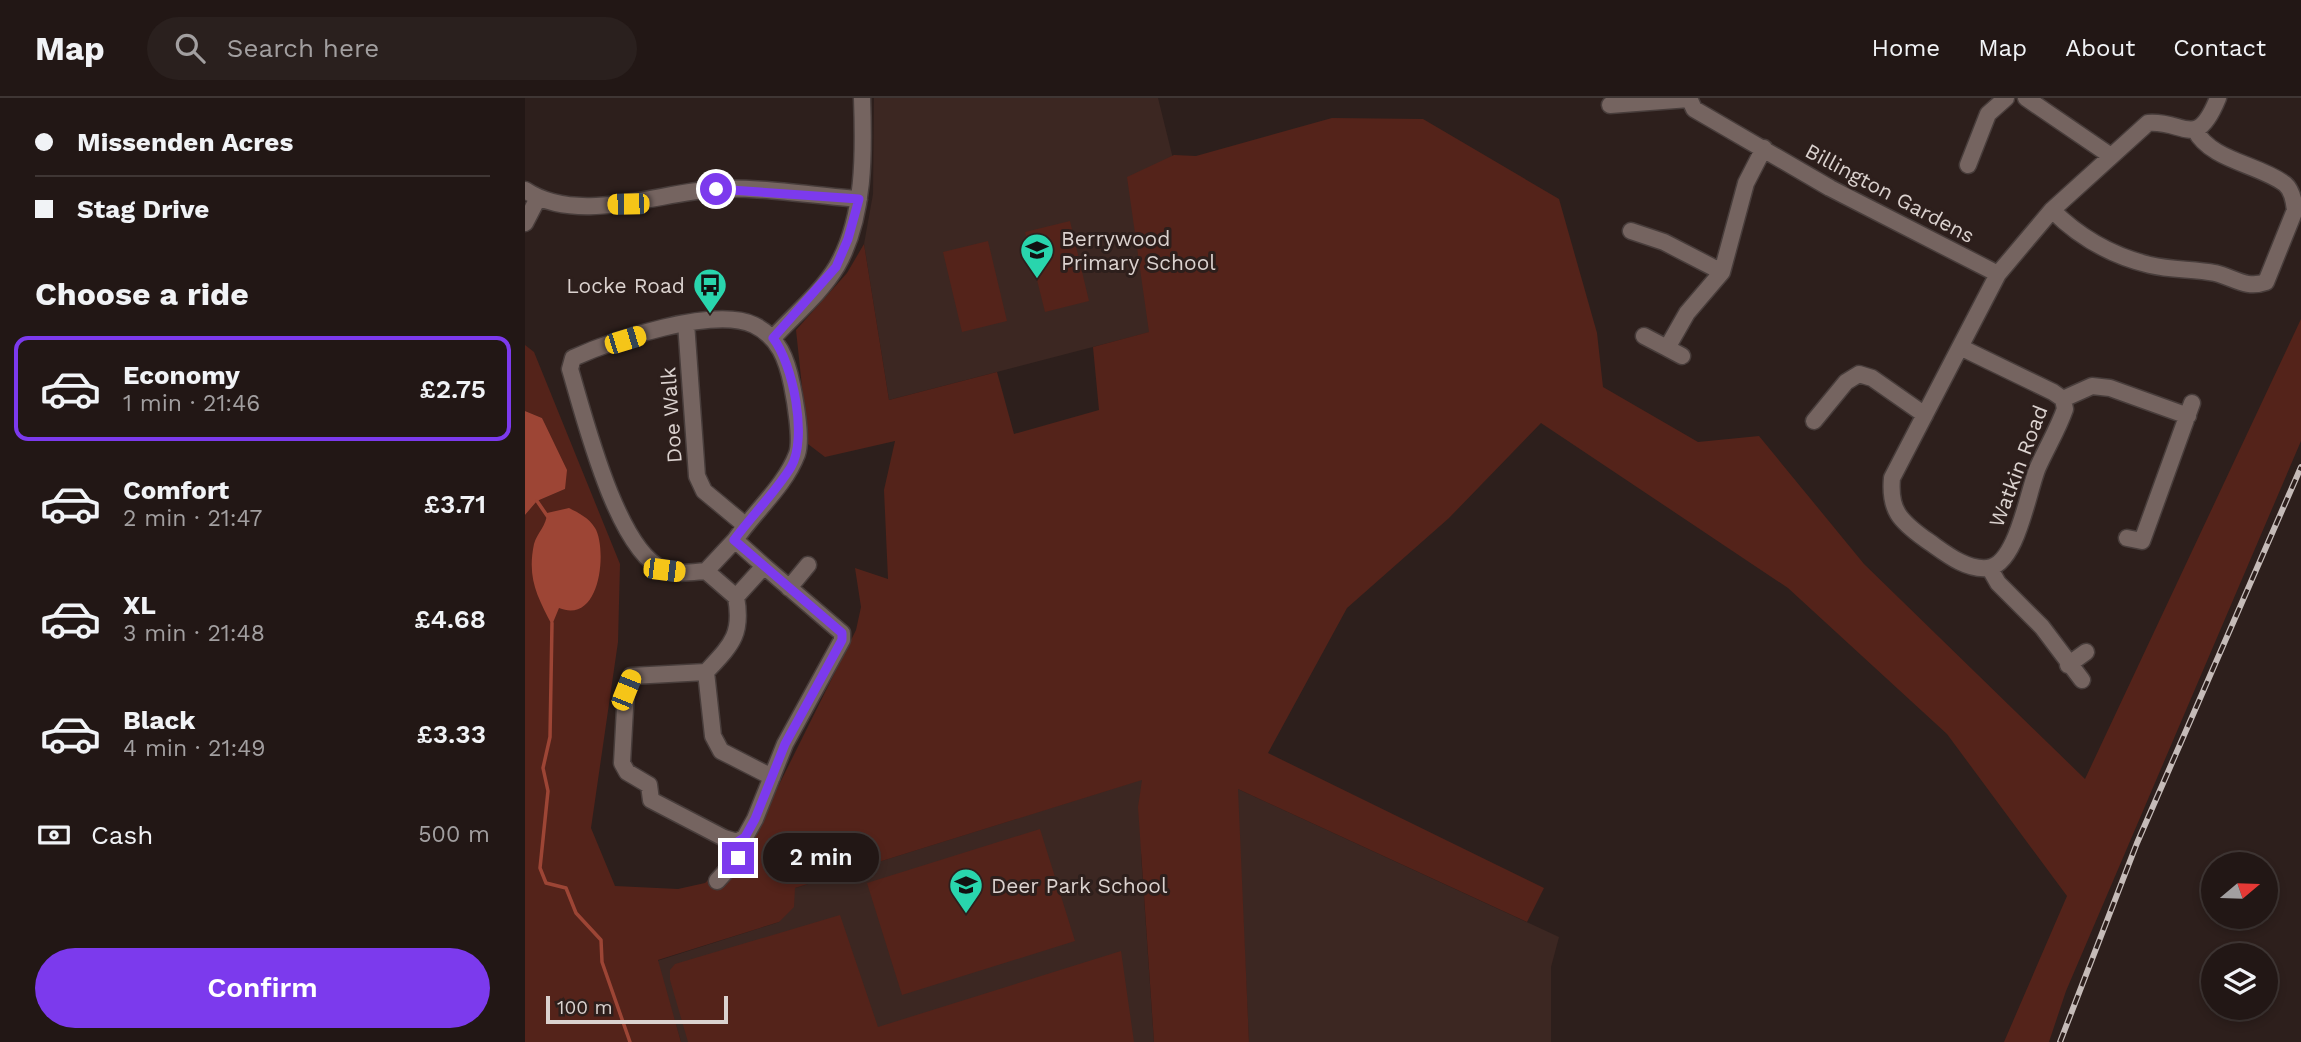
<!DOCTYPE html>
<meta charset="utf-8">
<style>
body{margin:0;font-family:"Work Sans",sans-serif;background:#2a201e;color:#f1f3f6;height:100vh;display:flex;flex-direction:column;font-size:26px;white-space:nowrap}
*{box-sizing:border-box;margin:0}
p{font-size:23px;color:#a29fa0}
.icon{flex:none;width:38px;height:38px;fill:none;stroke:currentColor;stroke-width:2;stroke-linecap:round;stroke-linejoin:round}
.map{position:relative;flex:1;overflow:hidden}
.panel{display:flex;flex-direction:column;background:#221715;width:525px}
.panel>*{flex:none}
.top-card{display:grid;align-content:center;height:154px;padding:0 35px;background:#221715}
.needle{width:46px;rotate:71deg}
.controls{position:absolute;left:1676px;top:754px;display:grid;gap:14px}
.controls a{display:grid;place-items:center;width:77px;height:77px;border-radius:50%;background:#221715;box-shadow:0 4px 10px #0003,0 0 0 2px #3f3634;font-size:35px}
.scale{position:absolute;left:21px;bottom:18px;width:182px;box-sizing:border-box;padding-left:7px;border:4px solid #dbd2cf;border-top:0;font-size:19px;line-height:24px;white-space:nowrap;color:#dbd2cf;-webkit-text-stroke:5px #2d1f1c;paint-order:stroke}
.end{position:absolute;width:32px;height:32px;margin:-16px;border:9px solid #7c3aed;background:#fff;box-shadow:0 0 0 4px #fff}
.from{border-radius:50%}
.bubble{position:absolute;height:49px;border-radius:24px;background:#221715;box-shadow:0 4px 10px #0003,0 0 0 2px #3f3634;font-size:23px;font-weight:600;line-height:49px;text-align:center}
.car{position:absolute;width:21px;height:42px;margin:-21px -10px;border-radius:9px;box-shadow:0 0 5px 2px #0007;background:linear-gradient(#f5c518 24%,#345 0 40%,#f5c518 0 76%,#345 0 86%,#f5c518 0)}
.top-card b{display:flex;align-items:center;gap:24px;height:66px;font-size:26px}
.top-card b+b{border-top:2px solid #3f3634}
.top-card i{width:18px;height:18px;background:#f1f3f6}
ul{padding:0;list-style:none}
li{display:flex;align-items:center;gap:21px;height:105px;margin:0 14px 10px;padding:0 21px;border:4px solid transparent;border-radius:14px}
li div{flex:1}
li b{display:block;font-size:26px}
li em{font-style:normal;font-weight:600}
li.current{border-color:#7c3aed}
li>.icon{width:63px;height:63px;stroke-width:1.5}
h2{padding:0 35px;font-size:32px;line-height:84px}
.pay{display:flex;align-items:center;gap:18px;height:77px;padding:0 35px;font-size:26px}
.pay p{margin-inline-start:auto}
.primary-button{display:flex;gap:14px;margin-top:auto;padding:14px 35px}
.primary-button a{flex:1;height:80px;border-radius:42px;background:#7c3aed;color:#fff;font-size:28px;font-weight:600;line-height:80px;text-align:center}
header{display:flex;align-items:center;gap:42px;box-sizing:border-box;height:98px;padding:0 35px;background:#221715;border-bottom:2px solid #3f3634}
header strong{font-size:33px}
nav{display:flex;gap:38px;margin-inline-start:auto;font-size:24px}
.search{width:490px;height:63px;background:#2a201e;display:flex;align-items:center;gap:18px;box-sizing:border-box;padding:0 24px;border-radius:38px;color:#a29fa0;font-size:26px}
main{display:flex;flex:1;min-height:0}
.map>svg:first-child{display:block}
.built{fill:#3c2722}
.green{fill:#54231a}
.water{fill:#9d4535}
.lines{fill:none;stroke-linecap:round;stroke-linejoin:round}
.stream{stroke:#9d4535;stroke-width:3.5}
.minor-casing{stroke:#483d3b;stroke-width:19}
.minor{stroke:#756460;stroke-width:16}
.rail-casing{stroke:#c5bbb8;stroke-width:6}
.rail{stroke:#2d1f1c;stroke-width:3.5;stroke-dasharray:10;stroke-linecap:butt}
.route{stroke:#7c3aed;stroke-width:9}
.labels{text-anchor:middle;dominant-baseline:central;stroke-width:6;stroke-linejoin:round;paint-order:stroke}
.street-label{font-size:21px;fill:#dbd2cf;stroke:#2d1f1c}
.poi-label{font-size:21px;fill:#dbd2cf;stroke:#2d1f1c;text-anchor:start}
</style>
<header>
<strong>Map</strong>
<div class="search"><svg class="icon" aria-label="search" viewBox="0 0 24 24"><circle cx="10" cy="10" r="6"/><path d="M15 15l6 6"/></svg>Search here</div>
<nav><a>Home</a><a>Map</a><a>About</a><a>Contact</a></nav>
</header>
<main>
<section class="panel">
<div class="top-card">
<b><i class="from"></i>Missenden Acres</b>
<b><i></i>Stag Drive</b>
</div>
<h2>Choose a ride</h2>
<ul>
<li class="current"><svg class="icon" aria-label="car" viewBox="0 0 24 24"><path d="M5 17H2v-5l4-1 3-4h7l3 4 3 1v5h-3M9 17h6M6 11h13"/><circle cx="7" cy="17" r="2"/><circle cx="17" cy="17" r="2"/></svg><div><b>Economy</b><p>1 min · 21:46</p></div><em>£2.75</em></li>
<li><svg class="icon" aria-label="car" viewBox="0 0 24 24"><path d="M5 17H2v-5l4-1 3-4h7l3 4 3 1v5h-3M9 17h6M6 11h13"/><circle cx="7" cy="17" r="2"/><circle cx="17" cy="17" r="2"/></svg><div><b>Comfort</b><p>2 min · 21:47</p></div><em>£3.71</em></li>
<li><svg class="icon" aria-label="car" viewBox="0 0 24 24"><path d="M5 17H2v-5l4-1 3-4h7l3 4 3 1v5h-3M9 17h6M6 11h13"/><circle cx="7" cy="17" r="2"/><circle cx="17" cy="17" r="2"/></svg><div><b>XL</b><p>3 min · 21:48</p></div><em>£4.68</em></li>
<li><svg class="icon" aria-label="car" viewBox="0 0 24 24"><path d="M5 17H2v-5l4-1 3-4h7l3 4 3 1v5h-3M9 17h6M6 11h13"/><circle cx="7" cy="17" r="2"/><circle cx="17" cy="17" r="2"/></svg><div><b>Black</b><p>4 min · 21:49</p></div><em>£3.33</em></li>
</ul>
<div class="pay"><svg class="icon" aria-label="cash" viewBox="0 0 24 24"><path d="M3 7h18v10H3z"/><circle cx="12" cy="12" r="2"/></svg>Cash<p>500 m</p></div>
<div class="primary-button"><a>Confirm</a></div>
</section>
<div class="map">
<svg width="1776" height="944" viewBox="0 0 1776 944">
<rect width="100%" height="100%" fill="#2d1f1c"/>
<!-- built -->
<path class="built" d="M349 0H633L687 218 364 302 339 146 348 96Z
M618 681 713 691 1034 839 1026 869V944H724L716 779 616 756 629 944H156L132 863 254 824 270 790Z"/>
<!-- green -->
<path class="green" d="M807 20 898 21 1034 101 1072 235 1078 289 1173 344 1234 338 1339 466 1560 681 1776 221V343L1541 893 1524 944H1479L1542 798 1422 636 1263 490 1016 325 924 420 822 510 743 655 1019 790 1002 824 713 691 724 944H629L613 709 617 682 270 790 269 809 254 824 133 862 156 944H0V417L12 403 40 391 17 320 0 313V247L9 254 95 466 93 544 66 730 90 788 153 791 180 785 227 741 331 532 336 509 330 470 363 481 359 392 370 343 300 359 283 346 271 232 322 175 339 146 364 302 472 274 489 336 574 312 568 249 624 234 602 79 649 57 671 58Z
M545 123 564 203 520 214 500 134Z
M463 143 482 223 437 234 418 154Z
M515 731 550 843 377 897 342 785Z
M315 817 353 929 596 853 609 944H163L145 882V872L150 866Z"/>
<!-- water -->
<path class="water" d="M0 313 17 320 42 372 40 391 12 403 0 417Z
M44 410C54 415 64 420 70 430 82 449 77 527 34 510L27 527C12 498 2 480 9 446 12 435 22 427 22 415Z"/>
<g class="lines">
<!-- stream -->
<path class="stream" d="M12 403 23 419
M27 525 25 639 18 670 23 693 15 770 21 785 41 790 51 815 76 842 77 864 105 944"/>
<!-- minor casing -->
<g class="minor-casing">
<path id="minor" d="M1164 0 1169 11 1305 90 1473 176
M1501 0 1586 58
M1085 7 1164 1
M1443 67 1463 16 1481 0
M0 92C52 127 132 95 189 91 231 88 291 98 334 101
M1527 112C1555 140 1587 158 1625 167 1646 172 1669 171 1690 175 1710 180 1721 191 1741 184L1770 112C1769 103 1767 92 1760 86 1734 66 1686 63 1670 32
M0 125 13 100
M1106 133 1139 144 1197 174
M161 225 172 378 179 393 220 427
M1119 238 1142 250
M248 240C268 218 296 195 312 168 340 119 339 54 337 0
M1435 249 1528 294 1538 301 1540 311C1533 331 1522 349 1513 369 1503 392 1492 468 1462 470 1439 472 1418 453 1400 441 1375 423 1364 412 1367 380Z
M1435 249 1473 176 1527 112 1623 25C1660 22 1671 54 1693 0
M1157 258 1142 250 1162 215 1197 174 1221 85 1239 50
M1538 301 1567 288 1585 290 1663 318
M1289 323 1321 284 1334 276 1347 280 1400 317
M1602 440 1617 443 1667 305
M210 442 239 468 211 499 181 473Z
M1465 471 1473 485 1517 529 1557 582
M181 473C167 474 151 477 138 471 92 452 59 318 45 271L48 260C88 242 189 208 229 227 254 239 262 262 267 287 270 302 277 342 272 356 260 388 229 414 210 442
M264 490 283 467
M211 499C218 537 206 547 181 574L106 578 101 592 97 665 102 674 124 687 126 702 199 740 212 744
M1543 567 1561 554
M181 574 188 638 196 653 247 679
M192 783 213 760 212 744 220 739 230 721 260 646 317 542V535L239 468"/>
</g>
<!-- minor -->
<use href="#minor" class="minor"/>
<!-- rail casing -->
<g class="rail-casing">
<path id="rail" d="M1535 944 1612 745 1776 369"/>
</g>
<!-- rail -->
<use href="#rail" class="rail"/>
</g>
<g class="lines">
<!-- route -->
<path class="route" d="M191 91 334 101 323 141 311 169 248 240C268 266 283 340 266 369 250 395 227 417 209 442L317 535V542L260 646 230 721 220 739 212 744 213 760"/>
</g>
<!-- icons -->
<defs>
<g id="school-pin" transform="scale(1.75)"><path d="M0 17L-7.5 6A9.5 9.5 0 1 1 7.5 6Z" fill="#29d5ad" stroke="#2d1f1c"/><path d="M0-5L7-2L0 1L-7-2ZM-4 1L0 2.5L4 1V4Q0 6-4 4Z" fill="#111"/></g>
<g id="bus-pin" transform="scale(1.75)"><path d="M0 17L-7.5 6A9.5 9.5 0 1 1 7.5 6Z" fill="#29d5ad" stroke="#2d1f1c"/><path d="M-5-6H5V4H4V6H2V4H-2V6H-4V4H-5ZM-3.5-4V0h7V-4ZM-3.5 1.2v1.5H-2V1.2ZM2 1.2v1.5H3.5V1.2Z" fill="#111"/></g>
</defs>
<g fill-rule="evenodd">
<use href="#school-pin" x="512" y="152"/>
<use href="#bus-pin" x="185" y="187"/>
<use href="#school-pin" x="441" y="787"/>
</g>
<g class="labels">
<!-- street labels -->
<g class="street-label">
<text transform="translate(1365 95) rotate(28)">Billington Gardens</text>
<text transform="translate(146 317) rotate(-94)">Doe Walk</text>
<text transform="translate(1493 368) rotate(-69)">Watkin Road</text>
</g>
<!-- poi labels -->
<g class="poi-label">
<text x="536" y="140">Berrywood<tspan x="536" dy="24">Primary School</tspan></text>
<text x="160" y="187" text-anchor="end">Locke Road</text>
<text x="466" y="787">Deer Park School</text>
</g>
</g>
</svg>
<div class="controls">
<a><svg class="needle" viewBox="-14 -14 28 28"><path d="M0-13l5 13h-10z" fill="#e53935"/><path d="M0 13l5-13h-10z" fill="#a29fa0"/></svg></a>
<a><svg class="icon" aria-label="layers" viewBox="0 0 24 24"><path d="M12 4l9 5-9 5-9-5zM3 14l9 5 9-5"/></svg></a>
</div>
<div class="scale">100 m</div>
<i class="end from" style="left:191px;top:91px"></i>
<i class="end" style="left:213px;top:760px"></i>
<div class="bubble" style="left:238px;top:735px;width:116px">2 min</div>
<i class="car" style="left:103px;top:106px;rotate:269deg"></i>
<i class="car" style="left:100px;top:242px;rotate:73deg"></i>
<i class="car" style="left:139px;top:472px;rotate:97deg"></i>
<i class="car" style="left:101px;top:592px;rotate:22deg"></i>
</div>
</main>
